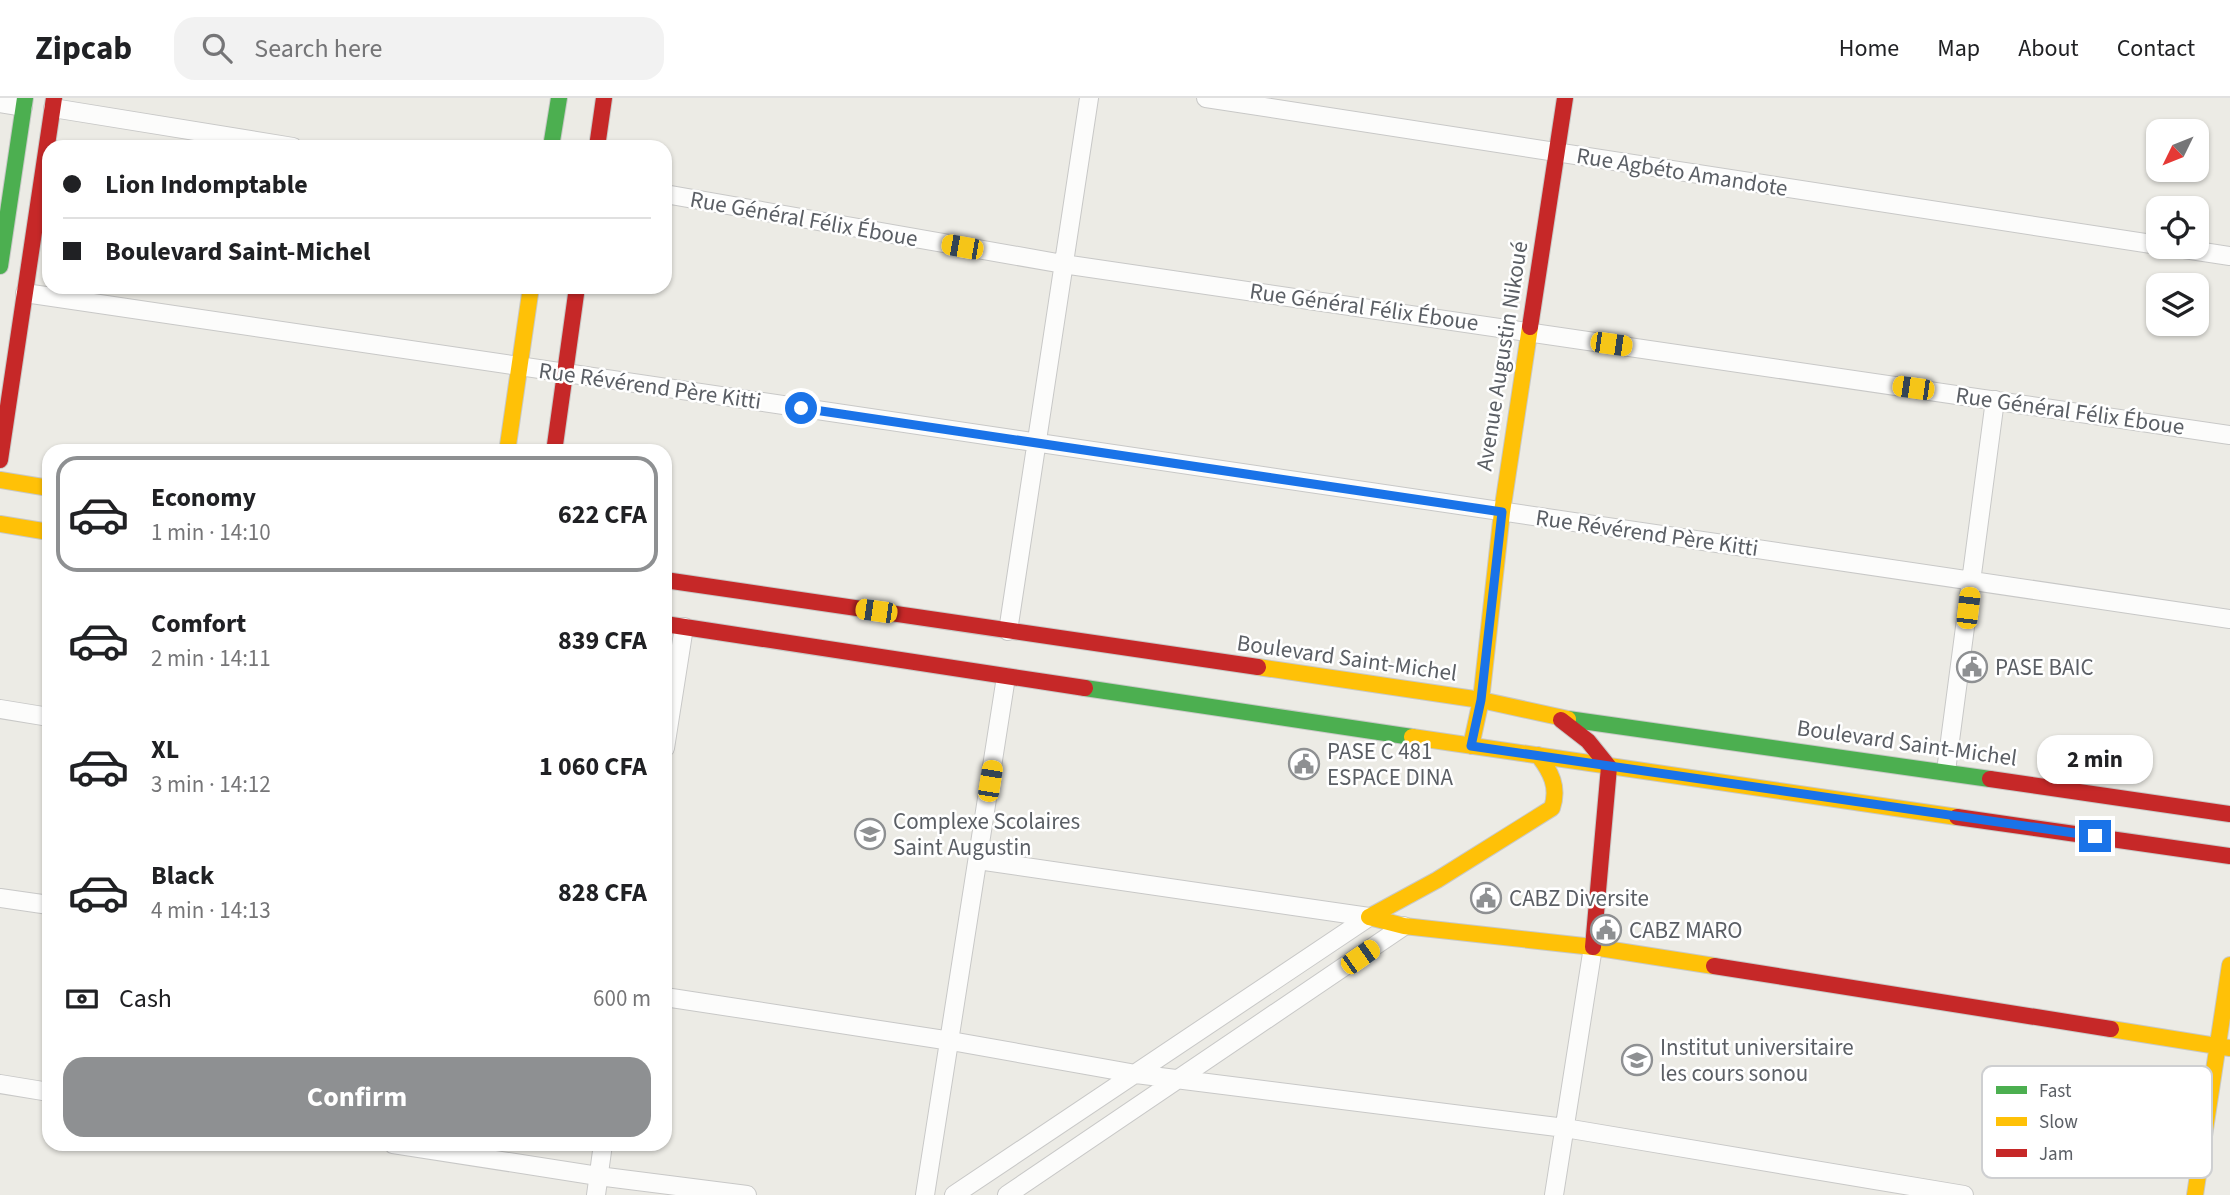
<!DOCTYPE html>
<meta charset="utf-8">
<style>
body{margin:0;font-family:"Source Sans 3",sans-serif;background:#f2f2f2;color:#202124;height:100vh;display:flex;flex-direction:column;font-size:26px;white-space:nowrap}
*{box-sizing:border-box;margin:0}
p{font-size:23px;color:#757577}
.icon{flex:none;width:38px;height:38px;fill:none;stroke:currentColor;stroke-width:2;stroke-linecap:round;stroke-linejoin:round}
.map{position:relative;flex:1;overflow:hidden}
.side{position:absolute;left:42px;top:346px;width:630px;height:707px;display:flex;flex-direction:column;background:#fff;border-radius:21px;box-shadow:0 2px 5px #0004}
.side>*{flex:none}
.banner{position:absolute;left:42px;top:42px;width:630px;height:154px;border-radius:21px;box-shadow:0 2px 5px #0004;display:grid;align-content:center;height:154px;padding:0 21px;background:#fff}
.needle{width:46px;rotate:227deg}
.buttons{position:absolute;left:2146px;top:21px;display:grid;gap:14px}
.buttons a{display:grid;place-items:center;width:63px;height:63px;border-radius:14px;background:#fff;box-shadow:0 2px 5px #0004;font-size:35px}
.end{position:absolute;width:32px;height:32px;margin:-16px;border:9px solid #1a73e8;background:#fff;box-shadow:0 0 0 4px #fff}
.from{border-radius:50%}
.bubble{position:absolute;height:49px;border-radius:21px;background:#fff;box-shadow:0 2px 5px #0004;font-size:23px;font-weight:700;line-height:49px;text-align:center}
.car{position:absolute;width:21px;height:42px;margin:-21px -10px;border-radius:9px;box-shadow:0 0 5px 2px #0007;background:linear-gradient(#f5c518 24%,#345 0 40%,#f5c518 0 76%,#345 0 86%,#f5c518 0)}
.banner b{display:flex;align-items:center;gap:24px;height:66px;font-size:26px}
.banner b+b{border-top:2px solid #e0e0e0}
.banner i{width:18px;height:18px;background:#202124}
ul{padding:12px 0 0;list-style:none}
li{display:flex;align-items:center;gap:21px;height:116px;margin:0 14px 10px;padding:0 7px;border:4px solid transparent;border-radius:21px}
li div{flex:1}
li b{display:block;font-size:26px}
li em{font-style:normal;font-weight:700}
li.active{border-color:#8e9092}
li>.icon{width:63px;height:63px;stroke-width:1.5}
.pay{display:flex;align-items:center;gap:18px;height:77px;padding:0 21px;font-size:26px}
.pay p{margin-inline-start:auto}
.action{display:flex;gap:14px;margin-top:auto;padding:14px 21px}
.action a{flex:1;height:80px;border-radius:21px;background:#8e9092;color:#fff;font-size:28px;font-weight:700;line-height:80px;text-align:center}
header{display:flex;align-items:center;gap:42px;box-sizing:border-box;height:98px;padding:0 35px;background:#fff;border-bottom:2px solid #e0e0e0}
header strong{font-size:33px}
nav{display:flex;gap:38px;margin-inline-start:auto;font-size:24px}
.search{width:490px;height:63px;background:#f2f2f2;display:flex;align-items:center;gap:18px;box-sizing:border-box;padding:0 24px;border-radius:21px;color:#757577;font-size:26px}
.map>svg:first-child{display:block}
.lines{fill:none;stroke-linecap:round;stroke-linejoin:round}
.street-casing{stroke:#c8c8c7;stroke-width:20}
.fast-casing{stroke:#c8c9c7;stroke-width:18}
.slow-casing{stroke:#c8c9c7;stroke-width:18}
.jam-casing{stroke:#c8c9c7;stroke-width:18}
.street{stroke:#fcfcfb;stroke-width:18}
.fast{stroke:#4caf50;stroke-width:16}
.slow{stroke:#ffc107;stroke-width:16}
.jam{stroke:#c62828;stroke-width:16}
.route{stroke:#1a73e8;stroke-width:9}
.labels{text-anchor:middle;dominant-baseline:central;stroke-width:5;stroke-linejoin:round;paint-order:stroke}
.street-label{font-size:23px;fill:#5b5f65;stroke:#fff}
.poi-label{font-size:23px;fill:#5b5f65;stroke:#fff;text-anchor:start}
.key{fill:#fff;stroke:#cecfd1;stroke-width:2}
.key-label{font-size:19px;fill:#5b5f65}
</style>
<header>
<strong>Zipcab</strong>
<div class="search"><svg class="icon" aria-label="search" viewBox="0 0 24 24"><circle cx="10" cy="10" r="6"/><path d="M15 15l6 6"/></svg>Search here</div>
<nav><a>Home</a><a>Map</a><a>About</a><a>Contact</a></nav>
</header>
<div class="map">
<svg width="2230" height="1097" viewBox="0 0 2230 1097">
<rect width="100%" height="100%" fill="#ecebe5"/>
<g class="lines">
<!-- street casing -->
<g class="street-casing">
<path id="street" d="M1206 0 2158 147
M0 5 23 9
M53 10 293 49
M665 96 1063 166 2230 337
M2171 149 2230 158
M25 195 2230 521
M1008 533 1089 0
M0 611 49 619
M665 650 684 529
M1946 673 1995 302
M978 762 1369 819
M0 800 49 807
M665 899 951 943 1136 976 1565 1030 1964 1097
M0 986 49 994
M393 1046 598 1078 747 1097
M596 1097 603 1046
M925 1097 1006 579
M954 1097 1369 819
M1007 1097 1404 828
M1554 1097 1593 849"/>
</g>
<!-- fast casing -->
<g class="fast-casing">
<path id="fast" d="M551 49 559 0
M0 168 25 0
M1085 590 1412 639
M1568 621 1990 681"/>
</g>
<!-- slow casing -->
<g class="slow-casing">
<path id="slow" d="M507 354 531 189
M0 382 49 390
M0 426 49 434
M1258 569 1481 602 1568 621
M1412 639 1957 719
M1471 648 1481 602 1502 414 1530 229
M1369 819 1404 828 1593 849 1714 868
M1369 819 1437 782 1552 710C1559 689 1551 674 1538 657
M2111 931 2230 950
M2195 1097 2230 867"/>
</g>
<!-- jam casing -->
<g class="jam-casing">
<path id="jam" d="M597 49 604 0
M1530 229 1565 0
M554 354 577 189
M0 362 54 0
M665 482 1258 569
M665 526 1085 590
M1561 622 1588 643 1609 669 1593 849
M1990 681 2230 716
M1957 719 2230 758
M1714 868 2111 931"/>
</g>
<!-- street -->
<use href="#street" class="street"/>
<!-- fast -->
<use href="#fast" class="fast"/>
<!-- slow -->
<use href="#slow" class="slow"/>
<!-- jam -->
<use href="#jam" class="jam"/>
</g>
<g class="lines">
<!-- route -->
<path class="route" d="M801 310 1502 414 1481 602 1471 648 2095 738"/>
</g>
<!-- icons -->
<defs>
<g id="civic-ring" transform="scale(1.575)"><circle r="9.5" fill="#fff" stroke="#8e9092" stroke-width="1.5"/><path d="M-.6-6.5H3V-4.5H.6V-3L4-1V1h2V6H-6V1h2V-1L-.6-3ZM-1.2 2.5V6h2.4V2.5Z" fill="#8e9092"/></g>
<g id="school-ring" transform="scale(1.575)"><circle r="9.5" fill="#fff" stroke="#8e9092" stroke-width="1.5"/><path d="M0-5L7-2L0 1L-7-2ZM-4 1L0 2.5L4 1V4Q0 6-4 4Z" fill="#8e9092"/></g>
</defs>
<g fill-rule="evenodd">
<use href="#civic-ring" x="1972" y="569"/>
<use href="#civic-ring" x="1304" y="666"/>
<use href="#school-ring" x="870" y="736"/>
<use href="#civic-ring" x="1486" y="800"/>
<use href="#civic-ring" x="1606" y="832"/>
<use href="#school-ring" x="1637" y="962"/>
</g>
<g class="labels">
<!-- street labels -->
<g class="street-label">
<text transform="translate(1682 74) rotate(9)">Rue Agbéto Amandote</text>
<text transform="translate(804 121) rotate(10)">Rue Général Félix Éboue</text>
<text transform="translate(1364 209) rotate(8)">Rue Général Félix Éboue</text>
<text transform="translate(1502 258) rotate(-81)">Avenue Augustin Nikoué</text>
<text transform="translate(650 288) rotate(8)">Rue Révérend Père Kitti</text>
<text transform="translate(2070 313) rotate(8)">Rue Général Félix Éboue</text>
<text transform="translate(1647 435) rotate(8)">Rue Révérend Père Kitti</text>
<text transform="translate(1347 560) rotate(8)">Boulevard Saint-Michel</text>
<text transform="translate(1907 645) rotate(8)">Boulevard Saint-Michel</text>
</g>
<!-- poi labels -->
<g class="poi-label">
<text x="1995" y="569">PASE BAIC</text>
<text x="1327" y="653">PASE C 481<tspan x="1327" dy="26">ESPACE DINA</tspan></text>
<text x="893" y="723">Complexe Scolaires<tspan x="893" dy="26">Saint Augustin</tspan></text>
<text x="1509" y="800">CABZ Diversite</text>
<text x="1629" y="832">CABZ MARO</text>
<text x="1660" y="949">Institut universitaire<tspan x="1660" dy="26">les cours sonou</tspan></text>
</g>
</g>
<!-- legend -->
<rect x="1982" y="968" width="230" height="112" rx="10" class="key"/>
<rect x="1996" y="988" width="31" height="8" fill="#4caf50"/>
<rect x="1996" y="1019" width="31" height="9" fill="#ffc107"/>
<rect x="1996" y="1051" width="31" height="8" fill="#c62828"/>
<g class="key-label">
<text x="2039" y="999">Fast</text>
<text x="2039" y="1030">Slow</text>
<text x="2039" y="1062">Jam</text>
</g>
</svg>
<div class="buttons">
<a><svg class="needle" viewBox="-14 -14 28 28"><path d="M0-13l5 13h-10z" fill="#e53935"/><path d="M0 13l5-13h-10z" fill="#757577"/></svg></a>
<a><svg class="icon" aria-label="locate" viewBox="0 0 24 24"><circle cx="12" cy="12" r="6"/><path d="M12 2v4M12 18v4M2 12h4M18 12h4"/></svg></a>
<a><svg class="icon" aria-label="layers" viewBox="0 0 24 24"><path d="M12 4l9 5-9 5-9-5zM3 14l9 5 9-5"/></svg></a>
</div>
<i class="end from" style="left:801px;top:310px"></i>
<i class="end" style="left:2095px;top:738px"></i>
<div class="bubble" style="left:2037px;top:637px;width:116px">2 min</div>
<i class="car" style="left:962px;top:149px;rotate:280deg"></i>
<i class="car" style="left:1611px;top:246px;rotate:98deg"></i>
<i class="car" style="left:1913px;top:290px;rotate:278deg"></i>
<i class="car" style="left:1968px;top:510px;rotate:7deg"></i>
<i class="car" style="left:876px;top:513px;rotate:278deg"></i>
<i class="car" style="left:990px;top:683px;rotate:9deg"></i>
<i class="car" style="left:1360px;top:859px;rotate:55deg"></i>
<div class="banner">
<b><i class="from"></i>Lion Indomptable</b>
<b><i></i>Boulevard Saint-Michel</b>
</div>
<section class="side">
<ul>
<li class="active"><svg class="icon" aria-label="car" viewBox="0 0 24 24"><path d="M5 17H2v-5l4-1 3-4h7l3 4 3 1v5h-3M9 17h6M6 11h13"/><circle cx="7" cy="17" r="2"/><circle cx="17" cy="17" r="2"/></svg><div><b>Economy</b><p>1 min · 14:10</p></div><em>622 CFA</em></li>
<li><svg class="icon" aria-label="car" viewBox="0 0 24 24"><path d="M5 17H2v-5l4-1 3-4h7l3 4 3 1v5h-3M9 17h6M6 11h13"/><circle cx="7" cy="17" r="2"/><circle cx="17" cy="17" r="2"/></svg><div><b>Comfort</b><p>2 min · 14:11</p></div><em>839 CFA</em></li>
<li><svg class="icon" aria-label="car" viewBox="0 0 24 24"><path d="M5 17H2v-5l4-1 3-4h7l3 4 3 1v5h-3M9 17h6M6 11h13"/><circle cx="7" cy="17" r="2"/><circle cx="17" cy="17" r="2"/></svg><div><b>XL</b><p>3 min · 14:12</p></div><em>1 060 CFA</em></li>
<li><svg class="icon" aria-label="car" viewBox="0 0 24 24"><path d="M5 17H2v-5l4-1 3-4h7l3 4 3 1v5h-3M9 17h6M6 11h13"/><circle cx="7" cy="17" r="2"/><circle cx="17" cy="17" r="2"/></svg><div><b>Black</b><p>4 min · 14:13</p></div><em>828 CFA</em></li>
</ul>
<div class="pay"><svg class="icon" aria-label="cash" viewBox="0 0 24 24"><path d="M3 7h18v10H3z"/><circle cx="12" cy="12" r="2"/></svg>Cash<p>600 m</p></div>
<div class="action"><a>Confirm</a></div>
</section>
</div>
